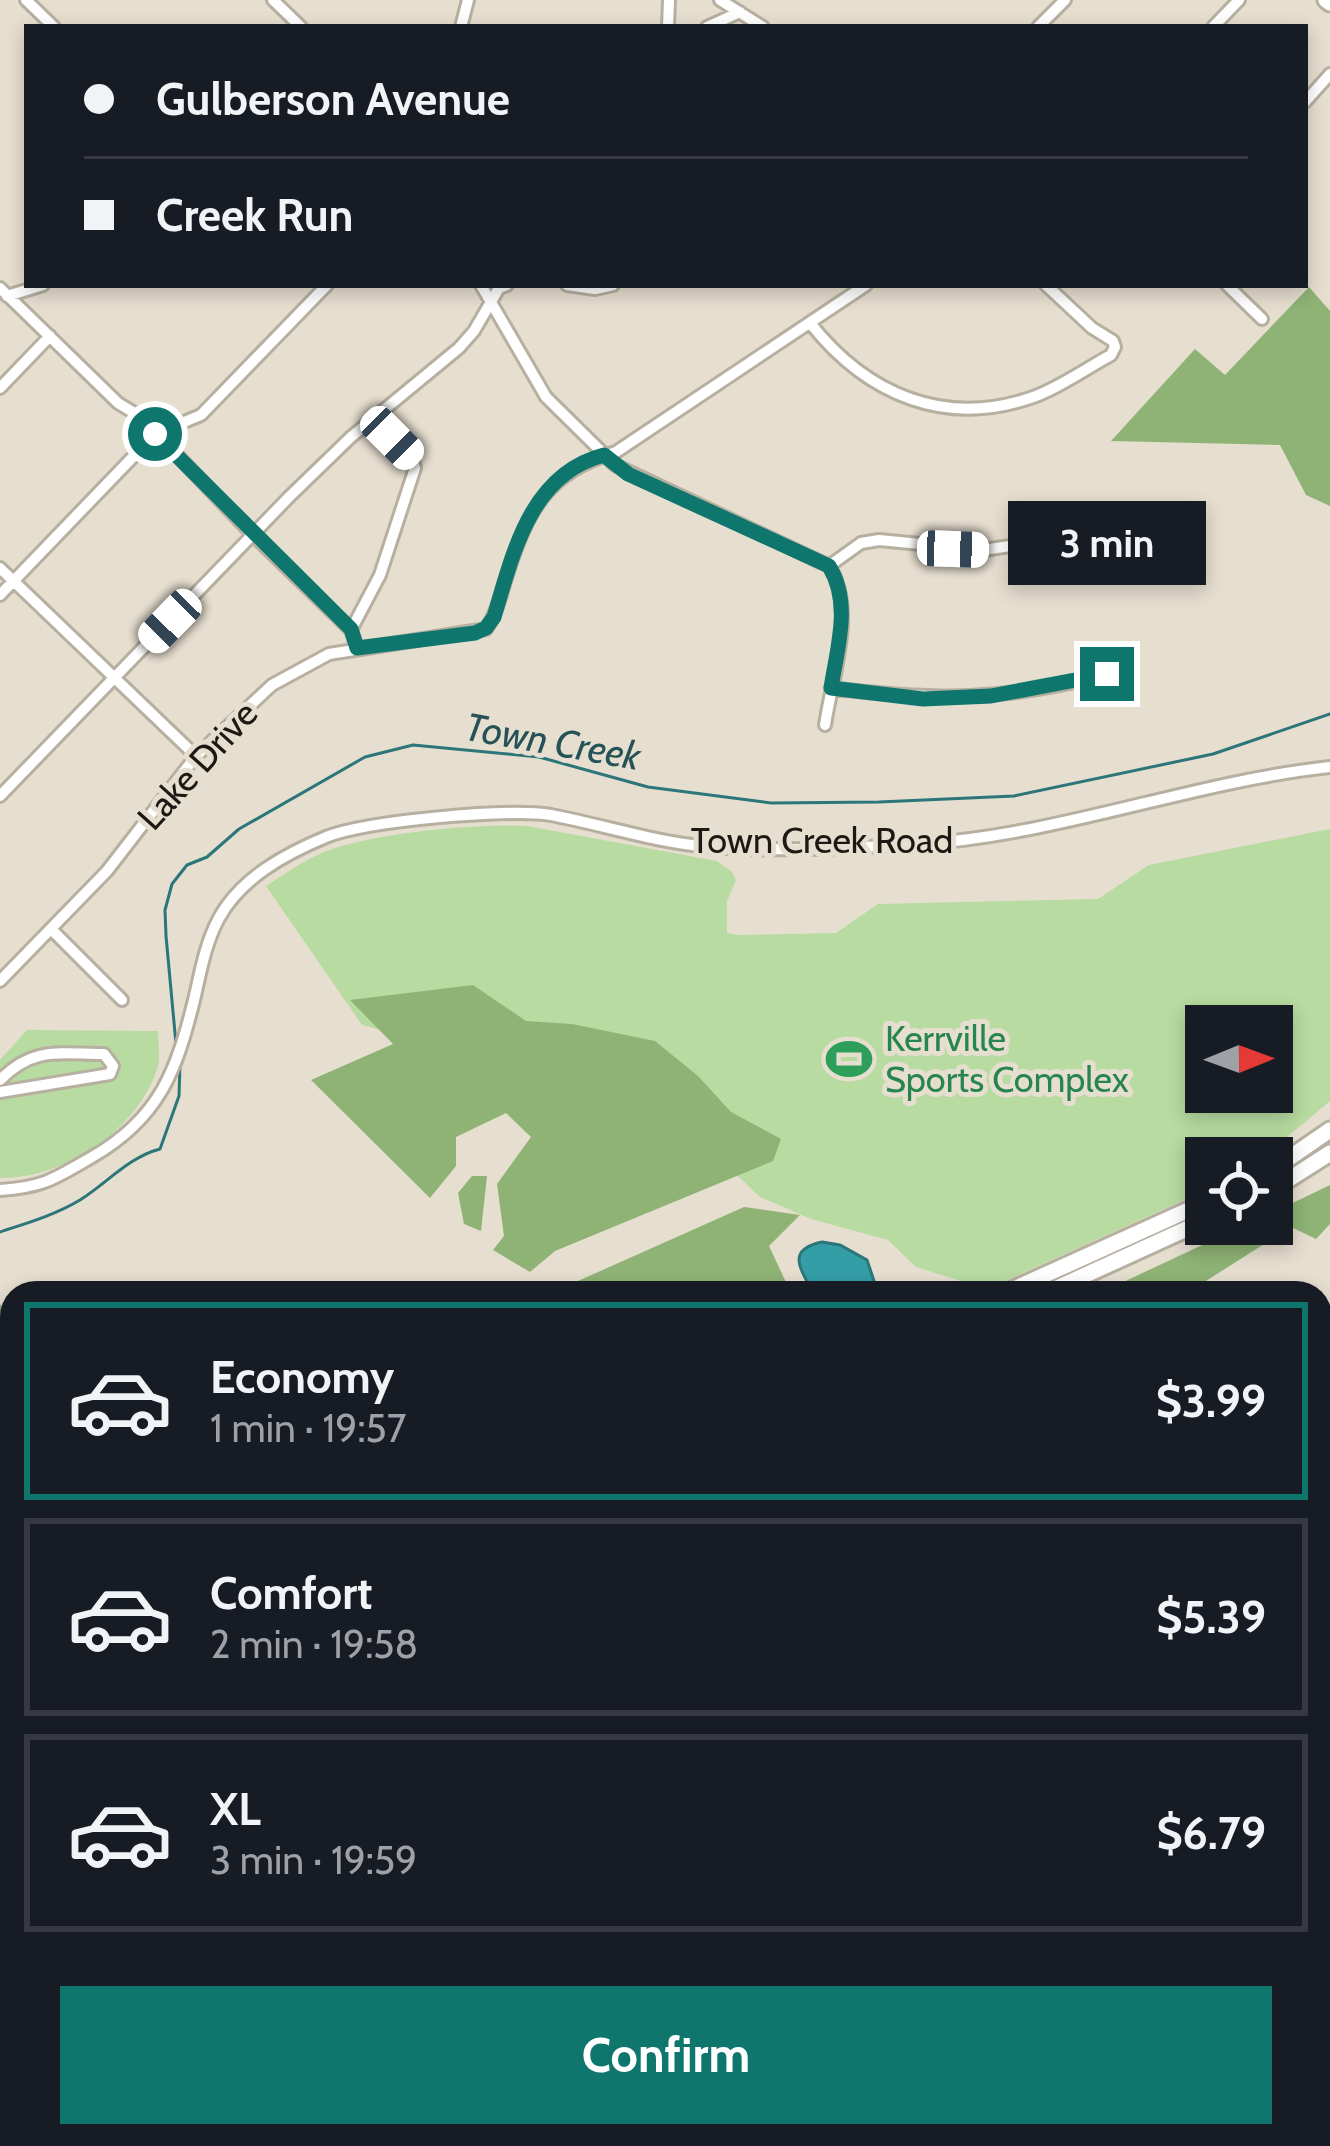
<!DOCTYPE html>
<meta charset="utf-8">
<style>
body{margin:0;font-family:Cabin,sans-serif;background:#20242c;color:#f1f3f6;height:100vh;display:flex;flex-direction:column;font-size:45px;white-space:nowrap}
*{box-sizing:border-box;margin:0}
p{font-size:39px;color:#9ea1a6}
.icon{flex:none;width:66px;height:66px;fill:none;stroke:currentColor;stroke-width:2;stroke-linecap:round;stroke-linejoin:round}
.map{position:relative;flex:1;overflow:hidden}
.panel{position:absolute;left:0px;top:1281px;width:1332px;height:867px;display:flex;flex-direction:column;background:#171b24;border-radius:36px 36px 0 0;box-shadow:0 6px 18px #0003}
.panel>*{flex:none}
.guide{position:absolute;left:24px;top:24px;width:1284px;height:264px;border-radius:0px;box-shadow:0 6px 18px #0003;display:grid;align-content:center;height:264px;padding:0 60px;background:#171b24}
.needle{width:78px;rotate:89deg}
.fabs{position:absolute;left:1185px;top:1005px;display:grid;gap:24px}
.fabs a{display:grid;place-items:center;width:108px;height:108px;border-radius:0px;background:#171b24;box-shadow:0 6px 18px #0003;font-size:60px}
.end{position:absolute;width:54px;height:54px;margin:-27px;border:15px solid #0f766e;background:#fff;box-shadow:0 0 0 6px #fff}
.from{border-radius:50%}
.bubble{position:absolute;height:84px;border-radius:0px;background:#171b24;box-shadow:0 6px 18px #0003;font-size:39px;font-weight:800;line-height:84px;text-align:center}
.car{position:absolute;width:36px;height:72px;margin:-36px -18px;border-radius:15px;box-shadow:0 0 9px 3px #0007;background:linear-gradient(#fff 24%,#345 0 40%,#fff 0 76%,#345 0 86%,#fff 0)}
.guide b{display:flex;align-items:center;gap:42px;height:114px;font-size:45px}
.guide b+b{border-top:3px solid #363941}
.guide i{width:30px;height:30px;background:#f1f3f6}
ul{padding:21px 0 0;list-style:none}
li{display:flex;align-items:center;gap:36px;height:198px;margin:0 24px 18px;padding:0 36px;border:6px solid #363941;border-radius:0px}
li div{flex:1}
li b{display:block;font-size:45px}
li em{font-style:normal;font-weight:800}
li.selected{border-color:#0f766e}
li>.icon{width:108px;height:108px;stroke-width:1.5}
.button{display:flex;gap:24px;margin-top:auto;padding:24px 60px}
.button a{flex:1;height:138px;border-radius:0px;background:#0f766e;color:#fff;font-size:48px;font-weight:800;line-height:138px;text-align:center}
.map>svg:first-child{display:block}
.green{fill:#b7dba0;fill-rule:evenodd}
.forest{fill:#8eb375}
.water{fill:#339ea6;stroke:#2c767a;stroke-width:3}
.lines{fill:none;stroke-linecap:round;stroke-linejoin:round}
.stream{stroke:#2c767a;stroke-width:3}
.street-casing{stroke:#b7b0a1;stroke-width:16}
.secondary-casing{stroke:#b7b0a1;stroke-width:21}
.street{stroke:#fff;stroke-width:10}
.secondary{stroke:#fff;stroke-width:15}
.route{stroke:#0f766e;stroke-width:15}
.labels{text-anchor:middle;dominant-baseline:central;stroke-width:10;stroke-linejoin:round;paint-order:stroke}
.street-label{font-size:36px;fill:#1c1914;stroke:#e6decf}
.leisure-label{font-size:36px;fill:#27864d;stroke:#e6decf;text-anchor:start}
.water-label{font-size:39px;font-style:italic;fill:#255256;stroke:#e6decf}
</style>
<div class="map">
<svg width="1330" height="2146" viewBox="0 0 1330 2146">
<rect width="100%" height="100%" fill="#e6decf"/>
<!-- green -->
<path class="green" d="M527 826 717 861 732 872 736 880 727 901V933L739 935 836 933 878 904 1098 899 1149 865 1330 829V1101L1262 1158H1206V1190L987 1289 916 1267 888 1240 811 1219 760 1197 661 1103 362 1025 266 886C288 872 308 857 332 849 379 833 477 823 527 826ZM1206 1026H1272V1092H1206Z
M27 1030 158 1031C158 1043 161 1058 157 1069 137 1131 63 1179 0 1178V1060Z"/>
<!-- forest -->
<path class="forest" d="M1309 287 1330 311V506L1306 495 1280 445 1111 441 1195 349 1225 375Z
M473 985 526 1021 572 1024 655 1041 698 1076 731 1112 781 1139 773 1161 555 1251 530 1272 493 1250 504 1236 497 1184 531 1137 506 1113 456 1137V1166L430 1198 311 1080 393 1044 350 1000Z
M472 1176H487L481 1231 464 1224 458 1193Z
M1330 1185V1224L1316 1239 1291 1227 1187 1293H1100L1247 1224H1272V1213Z
M744 1207 800 1215 769 1246 791 1293H551Z
M0 1304 12 1317V1399L0 1402Z
M1320 1506 1330 1520V2084L1320 2074Z
M12 1520V1615L0 1625V1522Z
M12 1846V1937C0 1926 0 1879 0 1862 2 1855 8 1851 12 1846Z
M1320 2115 1330 2126V2146H784L788 2136H1320Z
M307 2136H761L755 2146H312Z"/>
<!-- water -->
<path class="water" d="M822 1242 840 1245 867 1260 878 1293H813C801 1269 785 1250 822 1242Z"/>
<g class="lines">
<!-- stream -->
<path class="stream" d="M176 1044 166 936 165 910 172 884 187 865 207 857 239 829 365 757 413 745 539 757 648 787 771 803 879 802 1014 796 1213 754 1330 714
M0 1232C27 1223 55 1215 80 1200 107 1183 129 1157 160 1149L179 1096 180 1065"/>
<!-- street casing -->
<g class="street-casing">
<path id="street" d="M26 0 54 27
M273 0 301 27
M720 0 763 27
M461 27 468 0
M668 27 669 0
M707 27 740 12
M1038 27 1065 0
M1213 27 1239 0
M1305 102 1330 74
M481 285 546 397 615 465 829 566C857 610 832 677 825 725
M567 285 595 289 613 285
M1227 285 1262 319
M0 288 118 403 141 417 253 535 351 630 357 648
M7 296 43 285
M810 323C867 395 946 429 1036 396 1062 386 1087 368 1111 355L1115 347 1113 341 1092 328 1046 285
M0 388 50 336
M829 566 861 543 879 540 983 550 1017 545 1090 523
M0 568 196 756
M0 595 155 434 201 415 327 285
M351 630 380 575 415 468 412 457 373 419
M831 688C933 701 1006 701 1107 674
M0 796 289 497 351 437 459 348 474 331 499 288 507 285
M51 929 122 1000
M0 981 107 871 196 756 272 685 329 654 486 629C497 613 501 593 507 575 527 511 548 471 616 452L866 285
M0 1080C33 1046 60 1054 104 1054L113 1066 110 1074 0 1092
M0 1190C44 1187 54 1179 92 1157 160 1118 177 1070 195 996 201 969 206 942 219 918 241 878 285 854 326 837 366 821 507 808 551 815 604 825 657 843 711 847 779 852 852 848 920 844 1060 835 1191 782 1330 767
M1330 1602 1322 1605 1330 1630
M1320 1686 1330 1681
M0 2011 12 2021
M132 2136 141 2146"/>
</g>
<!-- secondary casing -->
<g class="secondary-casing">
<path id="secondary" d="M1326 0 1330 3
M1272 1170 1330 1130
M1272 1190 1330 1153
M1005 1293 1206 1202
M1046 1293 1206 1220
M0 1672 12 1659
M0 1699 12 1684"/>
</g>
<!-- street -->
<use href="#street" class="street"/>
<!-- secondary -->
<use href="#secondary" class="secondary"/>
</g>
<g class="lines">
<!-- route -->
<path class="route" d="M155 434 351 629 357 648 475 633 486 628 494 617C513 554 530 474 604 455L628 474 829 566C852 603 837 648 831 688L923 699 991 696 1107 674"/>
</g>
<!-- icons -->
<defs>
<g id="stadium-bare" transform="scale(3.6)"><path d="M0-5a6.5 5 0 1 0 0 10a6.5 5 0 1 0 0-10ZM-3.5-1.8h7v3.6h-7Z" fill="#2e9e5b" stroke="#e6decf" stroke-width="2.5" paint-order="stroke"/></g>
</defs>
<g fill-rule="evenodd">
<use href="#stadium-bare" x="849" y="1059"/>
</g>
<g class="labels">
<!-- street labels -->
<g class="street-label">
<text transform="translate(197 765) rotate(-48)">Lake Drive</text>
<text x="822" y="840">Town Creek Road</text>
</g>
<!-- leisure labels -->
<g class="leisure-label">
<text x="885" y="1038">Kerrville<tspan x="885" dy="41">Sports Complex</tspan></text>
</g>
<!-- water labels -->
<g class="water-label">
<text transform="translate(553 741) rotate(10)">Town Creek</text>
</g>
</g>
</svg>
<div class="fabs">
<a><svg class="needle" viewBox="-14 -14 28 28"><path d="M0-13l5 13h-10z" fill="#e53935"/><path d="M0 13l5-13h-10z" fill="#9ea1a6"/></svg></a>
<a><svg class="icon" aria-label="locate" viewBox="0 0 24 24"><circle cx="12" cy="12" r="6"/><path d="M12 2v4M12 18v4M2 12h4M18 12h4"/></svg></a>
</div>
<i class="end from" style="left:155px;top:434px"></i>
<i class="end" style="left:1107px;top:674px"></i>
<div class="bubble" style="left:1008px;top:501px;width:198px">3 min</div>
<i class="car" style="left:392px;top:438px;rotate:135deg"></i>
<i class="car" style="left:953px;top:549px;rotate:92deg"></i>
<i class="car" style="left:170px;top:621px;rotate:224deg"></i>
<div class="guide">
<b><i class="from"></i>Gulberson Avenue</b>
<b><i></i>Creek Run</b>
</div>
<section class="panel">
<ul>
<li class="selected"><svg class="icon" aria-label="car" viewBox="0 0 24 24"><path d="M5 17H2v-5l4-1 3-4h7l3 4 3 1v5h-3M9 17h6M6 11h13"/><circle cx="7" cy="17" r="2"/><circle cx="17" cy="17" r="2"/></svg><div><b>Economy</b><p>1 min · 19:57</p></div><em>$3.99</em></li>
<li><svg class="icon" aria-label="car" viewBox="0 0 24 24"><path d="M5 17H2v-5l4-1 3-4h7l3 4 3 1v5h-3M9 17h6M6 11h13"/><circle cx="7" cy="17" r="2"/><circle cx="17" cy="17" r="2"/></svg><div><b>Comfort</b><p>2 min · 19:58</p></div><em>$5.39</em></li>
<li><svg class="icon" aria-label="car" viewBox="0 0 24 24"><path d="M5 17H2v-5l4-1 3-4h7l3 4 3 1v5h-3M9 17h6M6 11h13"/><circle cx="7" cy="17" r="2"/><circle cx="17" cy="17" r="2"/></svg><div><b>XL</b><p>3 min · 19:59</p></div><em>$6.79</em></li>
</ul>
<div class="button"><a>Confirm</a></div>
</section>
</div>
